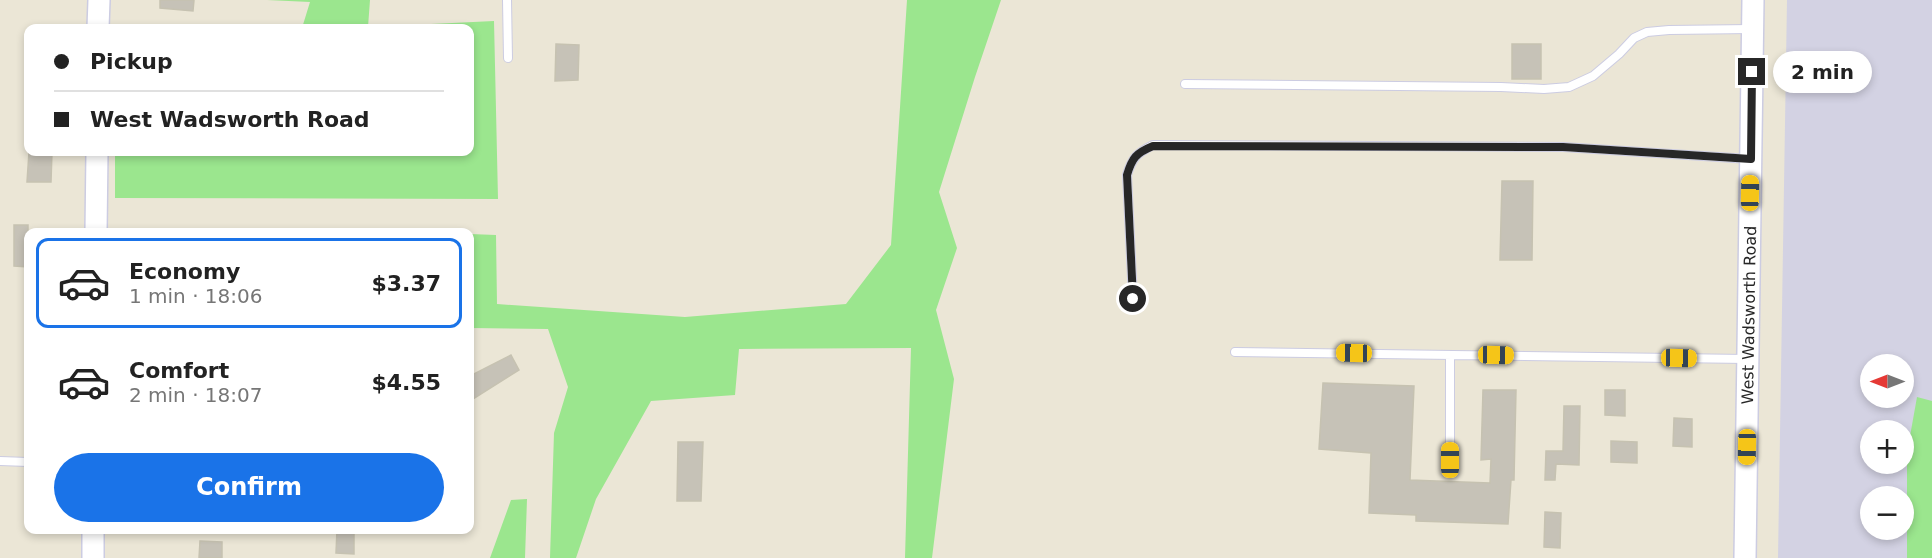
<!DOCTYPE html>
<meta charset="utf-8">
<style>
body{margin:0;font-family:"DejaVu Sans",sans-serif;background:#f6f6f6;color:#222;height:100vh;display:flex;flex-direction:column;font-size:22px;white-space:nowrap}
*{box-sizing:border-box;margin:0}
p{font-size:20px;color:#767676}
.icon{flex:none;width:33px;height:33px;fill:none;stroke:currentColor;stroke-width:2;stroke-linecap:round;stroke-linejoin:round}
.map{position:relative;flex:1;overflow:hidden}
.details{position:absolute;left:24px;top:228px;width:450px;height:306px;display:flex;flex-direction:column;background:#fff;border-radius:12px;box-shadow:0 3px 9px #0003}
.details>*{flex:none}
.top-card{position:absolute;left:24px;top:24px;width:450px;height:132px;border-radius:12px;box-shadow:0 3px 9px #0003;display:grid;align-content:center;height:132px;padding:0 30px;background:#fff}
.needle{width:39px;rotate:270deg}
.controls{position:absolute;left:1860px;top:354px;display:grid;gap:12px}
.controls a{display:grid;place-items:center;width:54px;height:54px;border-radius:50%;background:#fff;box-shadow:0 3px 9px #0003;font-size:30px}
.end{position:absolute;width:27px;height:27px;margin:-14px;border:8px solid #272727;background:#fff;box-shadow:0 0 0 3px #fff}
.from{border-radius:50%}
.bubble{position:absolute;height:42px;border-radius:21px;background:#fff;box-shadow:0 3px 9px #0003;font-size:20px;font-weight:600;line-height:42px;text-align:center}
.car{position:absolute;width:18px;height:36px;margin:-18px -9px;border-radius:8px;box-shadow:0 0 4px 2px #0007;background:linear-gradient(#f5c518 24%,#345 0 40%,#f5c518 0 76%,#345 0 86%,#f5c518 0)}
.top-card b{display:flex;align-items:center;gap:21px;height:57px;font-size:22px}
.top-card b+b{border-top:2px solid #e0e0e0}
.top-card i{width:15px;height:15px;background:#222}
ul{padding:10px 0 0;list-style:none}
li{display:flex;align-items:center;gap:18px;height:90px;margin:0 12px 9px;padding:0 18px;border:3px solid transparent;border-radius:12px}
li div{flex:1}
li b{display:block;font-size:22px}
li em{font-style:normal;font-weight:600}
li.on{border-color:#1a73e8}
li>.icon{width:54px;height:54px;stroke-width:1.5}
.button{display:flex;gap:12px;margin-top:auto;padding:12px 30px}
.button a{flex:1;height:69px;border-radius:36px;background:#1a73e8;color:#fff;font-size:24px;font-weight:600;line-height:69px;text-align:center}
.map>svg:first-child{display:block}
.airport{fill:#d3d2e3;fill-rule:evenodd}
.green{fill:#9be68e}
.building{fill:#c6c2b7;stroke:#c6c2b1;stroke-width:1.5}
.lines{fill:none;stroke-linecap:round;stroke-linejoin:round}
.lane-casing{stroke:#cccce2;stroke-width:10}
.secondary-casing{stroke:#cccce2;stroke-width:24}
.lane{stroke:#fff;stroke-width:8}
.secondary{stroke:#fff;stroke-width:21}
.route{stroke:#272727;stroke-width:8}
.labels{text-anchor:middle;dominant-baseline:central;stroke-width:4.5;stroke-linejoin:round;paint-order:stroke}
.street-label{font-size:16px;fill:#272727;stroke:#fff}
</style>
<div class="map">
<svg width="1932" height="558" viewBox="0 0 1932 558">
<rect width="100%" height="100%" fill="#ebe6d6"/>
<!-- airport -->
<path class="airport" d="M1787 0H1932V558H1778ZM1870 364H1904V398H1870ZM1870 430H1904V464H1870ZM1870 496H1904V530H1870Z"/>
<!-- green -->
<path class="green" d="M267 0H370L368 27 494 21 498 199 115 198V152H470V28H302L310 2Z
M907 0H1001L975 77 939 192 957 248 936 310 954 379 932 558H905L911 348 739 349 735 395 651 401 596 499 576 558H550L554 433 568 387 548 329 470 328V234L496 235 497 304 685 317 846 304 891 245Z
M1917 397 1932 401V558H1907V453Z
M527 499 525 558H490L511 500Z"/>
<!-- building -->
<path class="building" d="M160 0H194L193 11 160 8Z
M556 44 579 45 578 80 555 81Z
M1512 44H1541V79H1512Z
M29 152H52L51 182H27Z
M1502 181H1533L1532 260H1500Z
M14 225H28V267L14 266Z
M511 355 519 370 470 401V376Z
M1323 383 1414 386 1410 480 1490 483 1491 459 1481 460 1483 390H1516L1514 480H1511L1508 524 1416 521V515L1369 513 1371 453 1319 449Z
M1605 390H1625V416L1605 415Z
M1564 406H1580L1579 465 1556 464 1555 480H1545L1546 451H1563Z
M1674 418 1692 419V447L1673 446Z
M1611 441 1637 442V463L1611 462Z
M678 442H703L701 501H677Z
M1545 512 1561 513 1560 548 1544 547Z
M337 530H354V554L336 553Z
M200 541 222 542V558H199Z"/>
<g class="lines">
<!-- lane casing -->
<g class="lane-casing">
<path id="lane" d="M507 0 508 58
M1185 84 1501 87 1544 89 1569 87 1593 76 1619 54 1634 38 1647 32 1669 30 1751 29
M1133 299 1127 175C1132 158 1137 153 1153 145L1563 147 1749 159
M1235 352 1747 359
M1450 355V460
M0 461 28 462"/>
</g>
<!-- secondary casing -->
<g class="secondary-casing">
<path id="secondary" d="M98 28 99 0
M96 232 97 152
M93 558V530
M1745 558 1753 0"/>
</g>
<!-- lane -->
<use href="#lane" class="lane"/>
<!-- secondary -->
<use href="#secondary" class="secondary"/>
</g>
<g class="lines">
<!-- route -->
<path class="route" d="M1133 299 1127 175C1132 158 1136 153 1153 146L1563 147 1751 159 1752 72"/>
</g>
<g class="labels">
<!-- street labels -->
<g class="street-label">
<text transform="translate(1749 315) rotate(-89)">West Wadsworth Road</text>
</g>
</g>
</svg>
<div class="controls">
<a><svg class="needle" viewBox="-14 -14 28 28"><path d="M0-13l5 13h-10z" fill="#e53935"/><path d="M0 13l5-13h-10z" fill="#767676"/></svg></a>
<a>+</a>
<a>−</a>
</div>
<i class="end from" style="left:1133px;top:299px"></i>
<i class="end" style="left:1752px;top:72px"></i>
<div class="bubble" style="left:1773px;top:51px;width:99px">2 min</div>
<i class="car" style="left:1750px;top:193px;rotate:1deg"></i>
<i class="car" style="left:1354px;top:353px;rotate:271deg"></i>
<i class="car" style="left:1496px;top:355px;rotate:91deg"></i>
<i class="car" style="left:1679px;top:358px;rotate:91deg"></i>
<i class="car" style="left:1747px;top:447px;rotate:181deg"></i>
<i class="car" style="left:1450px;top:460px;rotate:0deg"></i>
<div class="top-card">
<b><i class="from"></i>Pickup</b>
<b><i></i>West Wadsworth Road</b>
</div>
<section class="details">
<ul>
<li class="on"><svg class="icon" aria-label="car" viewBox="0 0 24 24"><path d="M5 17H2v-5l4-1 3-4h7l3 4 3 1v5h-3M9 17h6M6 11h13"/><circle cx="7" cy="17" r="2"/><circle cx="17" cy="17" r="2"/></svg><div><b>Economy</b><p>1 min · 18:06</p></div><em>$3.37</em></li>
<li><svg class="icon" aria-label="car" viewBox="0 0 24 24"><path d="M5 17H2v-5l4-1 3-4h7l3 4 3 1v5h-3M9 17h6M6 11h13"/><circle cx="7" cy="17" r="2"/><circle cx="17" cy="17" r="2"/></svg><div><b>Comfort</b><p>2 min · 18:07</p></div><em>$4.55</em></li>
</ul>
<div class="button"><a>Confirm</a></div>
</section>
</div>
